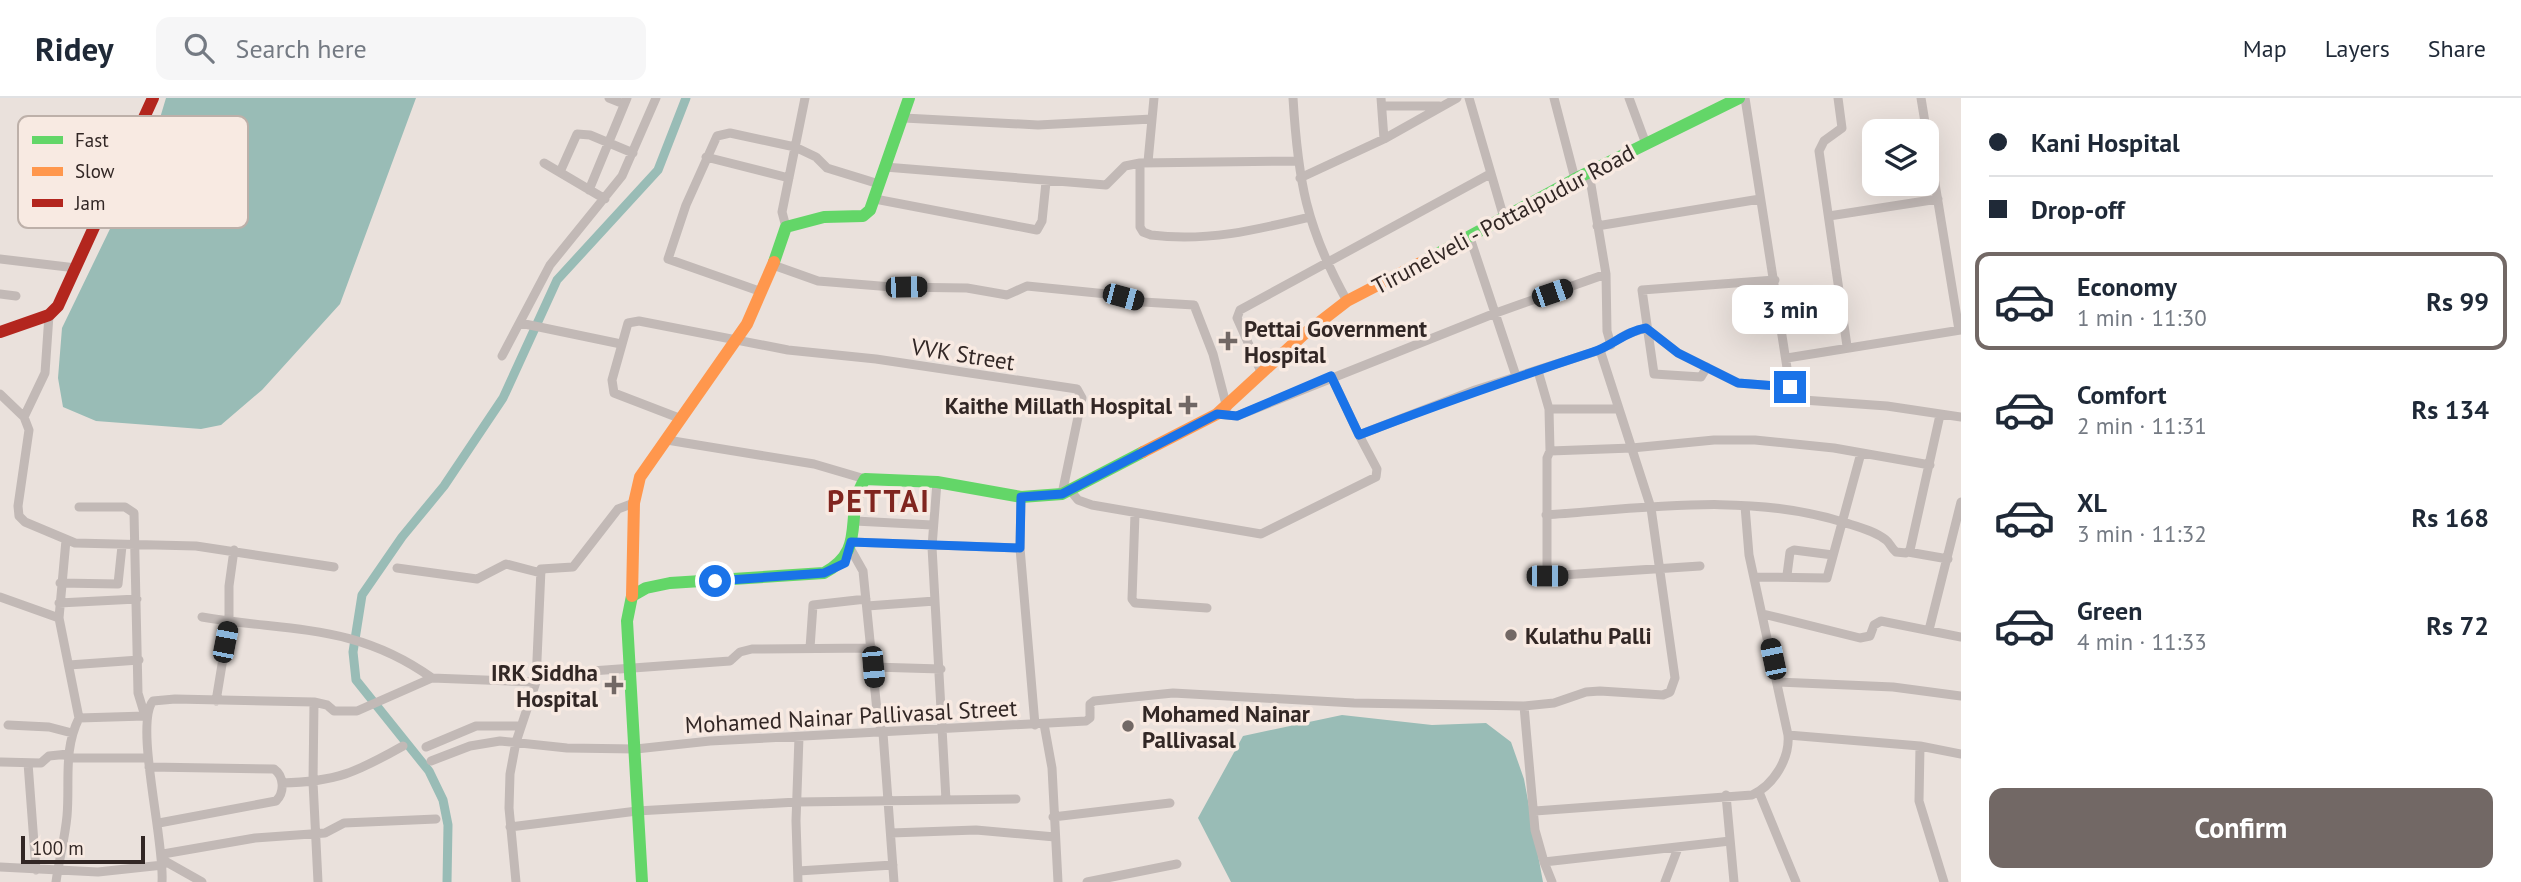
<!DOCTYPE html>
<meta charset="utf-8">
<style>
body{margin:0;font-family:"PT Sans",sans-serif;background:#f6f6f7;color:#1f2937;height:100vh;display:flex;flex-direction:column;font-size:26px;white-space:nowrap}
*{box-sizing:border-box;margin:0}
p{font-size:23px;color:#747a83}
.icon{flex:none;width:38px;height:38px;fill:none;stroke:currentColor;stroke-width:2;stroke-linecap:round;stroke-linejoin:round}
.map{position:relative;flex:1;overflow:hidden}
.details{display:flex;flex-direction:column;background:#fff;width:560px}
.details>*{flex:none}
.guide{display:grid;align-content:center;height:154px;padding:0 28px;background:#fff}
.tools{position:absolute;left:1862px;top:21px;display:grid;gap:14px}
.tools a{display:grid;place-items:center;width:77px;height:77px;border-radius:14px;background:#fff;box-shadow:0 7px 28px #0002;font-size:35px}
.scale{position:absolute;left:21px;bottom:18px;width:124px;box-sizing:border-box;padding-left:7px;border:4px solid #322725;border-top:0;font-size:19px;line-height:24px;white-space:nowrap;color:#322725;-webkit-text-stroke:5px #f8eae2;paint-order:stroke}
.end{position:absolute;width:32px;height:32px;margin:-16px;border:9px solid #1a73e8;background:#fff;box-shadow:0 0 0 4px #fff}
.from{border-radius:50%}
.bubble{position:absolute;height:49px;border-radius:14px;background:#fff;box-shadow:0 7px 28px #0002;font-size:23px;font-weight:700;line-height:49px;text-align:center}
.car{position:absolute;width:21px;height:42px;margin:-21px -10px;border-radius:9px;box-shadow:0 0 5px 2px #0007;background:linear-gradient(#222 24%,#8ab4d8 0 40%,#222 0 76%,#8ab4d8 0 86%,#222 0)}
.guide b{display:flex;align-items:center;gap:24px;height:66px;font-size:26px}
.guide b+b{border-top:2px solid #e0e1e3}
.guide i{width:18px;height:18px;background:#1f2937}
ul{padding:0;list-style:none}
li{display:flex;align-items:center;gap:21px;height:98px;margin:0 14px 10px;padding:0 14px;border:4px solid transparent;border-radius:14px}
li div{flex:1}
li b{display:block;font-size:26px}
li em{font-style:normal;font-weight:700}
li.on{border-color:#726865}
li>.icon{width:63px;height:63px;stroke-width:1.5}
.button{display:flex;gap:14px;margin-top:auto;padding:14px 28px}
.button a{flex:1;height:80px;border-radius:14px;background:#726865;color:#fff;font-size:28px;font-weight:700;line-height:80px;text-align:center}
header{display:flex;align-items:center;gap:42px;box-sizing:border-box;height:98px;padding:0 35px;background:#fff;border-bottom:2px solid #e0e1e3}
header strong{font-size:33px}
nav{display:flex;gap:38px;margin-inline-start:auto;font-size:24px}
.search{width:490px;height:63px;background:#f6f6f7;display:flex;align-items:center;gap:18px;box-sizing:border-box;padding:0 24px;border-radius:14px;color:#747a83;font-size:26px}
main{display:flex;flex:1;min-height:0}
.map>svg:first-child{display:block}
.water{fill:#99bcb6}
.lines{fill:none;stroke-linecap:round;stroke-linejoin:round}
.canal{stroke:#99bcb6;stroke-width:9}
.street{stroke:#c2b9b6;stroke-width:9}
.fast{stroke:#63d668;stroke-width:12}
.slow{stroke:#ff974d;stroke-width:12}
.jam{stroke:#b3261e;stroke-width:12}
.route{stroke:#1a73e8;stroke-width:9}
.poi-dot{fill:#726865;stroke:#f8eae2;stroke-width:2.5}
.labels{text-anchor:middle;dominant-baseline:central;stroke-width:7;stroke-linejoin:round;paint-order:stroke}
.street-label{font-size:23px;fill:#322725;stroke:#f8eae2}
.poi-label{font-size:23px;font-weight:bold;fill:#322725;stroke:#f8eae2;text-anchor:start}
.district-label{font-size:30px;font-weight:bold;letter-spacing:2px;fill:#80251f;stroke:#f8eae2}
.key{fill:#f8eae2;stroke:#bdb0a9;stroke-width:2}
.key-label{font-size:19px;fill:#322725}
</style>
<header>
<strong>Ridey</strong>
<div class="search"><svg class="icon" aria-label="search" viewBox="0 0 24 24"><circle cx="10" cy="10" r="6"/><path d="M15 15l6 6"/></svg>Search here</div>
<nav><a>Map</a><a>Layers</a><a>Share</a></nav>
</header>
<main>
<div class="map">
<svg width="1961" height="784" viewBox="0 0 1961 784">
<rect width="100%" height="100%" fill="#eae1dc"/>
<!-- water -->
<path class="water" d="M166 0H416L340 206 262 292 221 327 201 331 96 323 63 309 58 280 62 230 154 40Z
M1342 617 1432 627 1486 625 1511 644 1524 681 1543 784H1231L1198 720 1243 638Z"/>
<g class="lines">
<!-- canal -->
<path class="canal" d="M447 784 448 727 443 702 429 673 356 582 353 554 362 497 402 439 444 388 503 300 557 182 658 72 686 0"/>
<!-- street -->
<path class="street" d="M609 0 624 6
M1293 0C1298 83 1306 129 1347 203
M1381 0 1384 41
M1469 0 1504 120
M1554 0 1575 81
M1629 0 1646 46
M1745 0 1790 289
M1838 0 1842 30 1824 43 1819 53 1847 248
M1921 0 1959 232
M1382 8H1439
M904 20 1038 27 1152 21
M706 59 789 80
M1148 64 1154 0
M544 65 605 101
M1140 65V129L1143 134 1151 137C1207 144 1256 132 1310 119
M885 69 1106 87 1125 68 1140 65 1297 63
M560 74 577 36 590 37 633 55
M1589 75 1606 176 1607 233 1611 247
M1300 80 1384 41 1457 0
M589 92 627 0
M875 101 1037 132 1042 123 1046 84
M1829 118 1938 101
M1597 128 1760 101
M786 129 782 114 805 0
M1470 140 1516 278
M0 161 76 170
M773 167 818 183 892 189 967 190 1007 197 1027 188 1107 196 1143 204 1194 207 1213 256 1227 310
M762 194 668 161 686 107 717 38 730 35 795 49 816 59 827 70 879 86
M0 196 16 198
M520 225 621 246
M502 258 550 167 622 78 656 0
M1787 260 1961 232
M1707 269 1701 279 1654 276 1642 192 1775 182
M1538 273 1549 311 1550 353
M1262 276 1237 220 1240 212 1490 76
M1331 278 1359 337 1475 292 1600 252
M0 296 24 319 29 332 18 408 19 418 25 424 75 445 196 448 334 469
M1549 311H1618
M1217 316 1237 318 1493 216 1606 176
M24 319 45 275 49 217
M679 320 614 295 612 282 628 225 639 223 788 252 876 261 1077 291 1082 300 1062 396
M667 342 814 366 865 381
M937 384 932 449 946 702
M1070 392 1078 402 1092 407 1261 436 1376 379 1377 371 1359 337
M1021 399 1020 450 1035 627
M79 409H125L134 415 138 595 145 618 79 620
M1135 416 1132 501 1135 505 1207 510
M1546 417C1644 410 1751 394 1846 425 1859 429 1875 433 1886 442 1890 445 1891 450 1896 454L1906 455 1910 452 1940 317
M855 423 932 427
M851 444 1020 450
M850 450 863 473 878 623 883 635 894 784
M1908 454 1948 461
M1700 468 1547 478V360L1550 353 1632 350 1714 342H1755L1834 350 1930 367
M397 470 477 481 506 466 541 475
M1787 477 1790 454 1794 452 1833 457
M1756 479 1827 480 1861 355
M60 485 118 486 122 448
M0 499 59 520
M59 505 137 501
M867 508 935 503
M1763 516 1860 540 1870 538 1874 527 1881 523 1961 539
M202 519C290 534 355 525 432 580
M1929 532 1961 404
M810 550 813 507 866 501
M69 567 139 562
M873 569 941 571
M536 577 730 563 740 554 752 551 872 550
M1778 584 1893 589 1961 598
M216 603 229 524V488L234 452
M314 604 313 684 318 784
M1524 608 1535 732 1544 764
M1044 626 1052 670 1058 784
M8 627 49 629 72 635
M1788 637 1920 648 1961 656
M1920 648 1919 703 1944 784
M426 649 476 628H521
M68 660H148
M431 663 470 648 500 643 567 650 636 651 710 643 1086 623 1090 620V606L1094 603 1173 595 1354 605 1524 608 1554 605 1586 594 1600 593 1663 597 1670 594 1675 580 1651 410 1600 252 1627 236 1646 230 1678 255 1738 285 1790 289 1803 302 1887 308 1961 319
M1 664 41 665 49 658 68 656
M28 665 36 772
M149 669 274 671C284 678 285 694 276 703L159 725
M282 685C336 684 357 674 403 648
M1759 694 1796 784
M1726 697 1734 784
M1535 713 1752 697C1774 687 1790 660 1788 637L1749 457 1745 408
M1053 719 1170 705
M510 729 637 713 797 704 1016 701
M891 735 976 732 1055 739
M163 756 255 740 325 735 344 725 436 721
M163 762 202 784
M0 769 98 774 163 767
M798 773 893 767
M56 784C59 762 65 740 67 718 70 684 63 652 79 620L59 520 66 442
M162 784C165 744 134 626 153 603L175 601 314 604 327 607 334 613H357L432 580 536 584
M516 784 509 710 510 676 516 644 536 584 541 471 573 469 618 411 634 405
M798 784 796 723 799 639
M1087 784 1177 766
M1552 784 1544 764 1730 743
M1665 784 1678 750"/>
<!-- fast -->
<path class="fast" d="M1426 162 1575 81 1739 0
M774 164 786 129 824 119 863 118 870 112 909 0
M642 784 627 523 632 498 646 490 670 485 824 475C869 451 842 417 865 381L937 384 1021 399 1062 396 1143 354"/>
<!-- slow -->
<path class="slow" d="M1143 354 1217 316 1303 237 1347 203 1426 162
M632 498 634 405 640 379 747 226 774 164"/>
<!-- jam -->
<path class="jam" d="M0 234 49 217 58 208 153 0"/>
</g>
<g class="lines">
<!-- route -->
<path class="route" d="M715 483 824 475 845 465 851 444 1020 450 1021 399 1062 396 1217 316 1237 318 1331 278 1359 337C1436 307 1514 280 1593 254 1612 248 1626 233 1646 230L1678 255 1738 285 1790 289"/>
</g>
<!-- markers -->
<g class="poi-dot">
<path d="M1224.5 232.5h7v7h7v7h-7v7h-7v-7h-7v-7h7z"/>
<path d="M1184.5 296.5h7v7h7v7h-7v7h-7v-7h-7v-7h7z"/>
<circle cx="1511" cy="537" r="7"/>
<path d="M610.5 576.5h7v7h7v7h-7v7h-7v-7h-7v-7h7z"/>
<circle cx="1128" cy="628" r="7"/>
</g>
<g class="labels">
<!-- street labels -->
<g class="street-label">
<text transform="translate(1503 121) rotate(-28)">Tirunelveli - Pottalpudur Road</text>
<text transform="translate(963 256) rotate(9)">VVK Street</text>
<text transform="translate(851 618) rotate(-3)">Mohamed Nainar Pallivasal Street</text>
</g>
<!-- poi labels -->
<g class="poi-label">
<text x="1244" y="230">Pettai Government<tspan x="1244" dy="26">Hospital</tspan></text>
<text x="1172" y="307" text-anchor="end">Kaithe Millath Hospital</text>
<text x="1525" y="537">Kulathu Palli</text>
<text x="598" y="574" text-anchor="end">IRK Siddha<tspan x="598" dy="26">Hospital</tspan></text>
<text x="1142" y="615">Mohamed Nainar<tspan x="1142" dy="26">Pallivasal</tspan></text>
</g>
<!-- district labels -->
<g class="district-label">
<text x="879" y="402">PETTAI</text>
</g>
</g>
<!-- legend -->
<rect x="18" y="18" width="230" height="112" rx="10" class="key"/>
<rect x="32" y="38" width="31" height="8" fill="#63d668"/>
<rect x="32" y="69" width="31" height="9" fill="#ff974d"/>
<rect x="32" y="101" width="31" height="8" fill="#b3261e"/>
<g class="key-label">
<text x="75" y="49">Fast</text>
<text x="75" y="80">Slow</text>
<text x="75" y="112">Jam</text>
</g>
</svg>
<div class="tools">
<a><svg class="icon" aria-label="layers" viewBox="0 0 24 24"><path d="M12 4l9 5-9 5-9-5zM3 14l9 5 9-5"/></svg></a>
</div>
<div class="scale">100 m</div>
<i class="end from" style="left:715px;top:483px"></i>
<i class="end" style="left:1790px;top:289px"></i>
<div class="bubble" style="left:1732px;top:187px;width:116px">3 min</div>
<i class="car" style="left:906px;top:189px;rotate:89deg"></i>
<i class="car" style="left:1552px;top:195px;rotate:71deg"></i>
<i class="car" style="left:1123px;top:199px;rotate:105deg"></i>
<i class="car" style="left:1547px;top:478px;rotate:90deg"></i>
<i class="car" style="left:225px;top:544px;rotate:11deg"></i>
<i class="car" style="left:1773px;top:561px;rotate:348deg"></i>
<i class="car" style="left:873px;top:569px;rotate:175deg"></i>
</div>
<section class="details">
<div class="guide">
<b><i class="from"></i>Kani Hospital</b>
<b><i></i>Drop-off</b>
</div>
<ul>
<li class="on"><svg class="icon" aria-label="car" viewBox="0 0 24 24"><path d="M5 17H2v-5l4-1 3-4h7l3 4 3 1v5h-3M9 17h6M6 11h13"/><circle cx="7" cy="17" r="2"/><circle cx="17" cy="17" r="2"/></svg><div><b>Economy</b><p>1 min · 11:30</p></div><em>Rs 99</em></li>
<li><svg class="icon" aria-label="car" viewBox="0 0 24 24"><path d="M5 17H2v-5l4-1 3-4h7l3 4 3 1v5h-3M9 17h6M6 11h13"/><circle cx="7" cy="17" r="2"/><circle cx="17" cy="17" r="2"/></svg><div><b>Comfort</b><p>2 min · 11:31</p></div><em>Rs 134</em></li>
<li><svg class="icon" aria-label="car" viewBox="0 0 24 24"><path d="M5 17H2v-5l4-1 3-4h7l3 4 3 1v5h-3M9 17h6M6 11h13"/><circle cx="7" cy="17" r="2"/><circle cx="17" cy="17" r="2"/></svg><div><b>XL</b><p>3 min · 11:32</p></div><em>Rs 168</em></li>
<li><svg class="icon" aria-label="car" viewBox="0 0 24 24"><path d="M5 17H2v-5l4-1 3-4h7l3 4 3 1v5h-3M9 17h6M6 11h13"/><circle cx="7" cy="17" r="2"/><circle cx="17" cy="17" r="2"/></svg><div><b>Green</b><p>4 min · 11:33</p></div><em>Rs 72</em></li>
</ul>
<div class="button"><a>Confirm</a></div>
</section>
</main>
